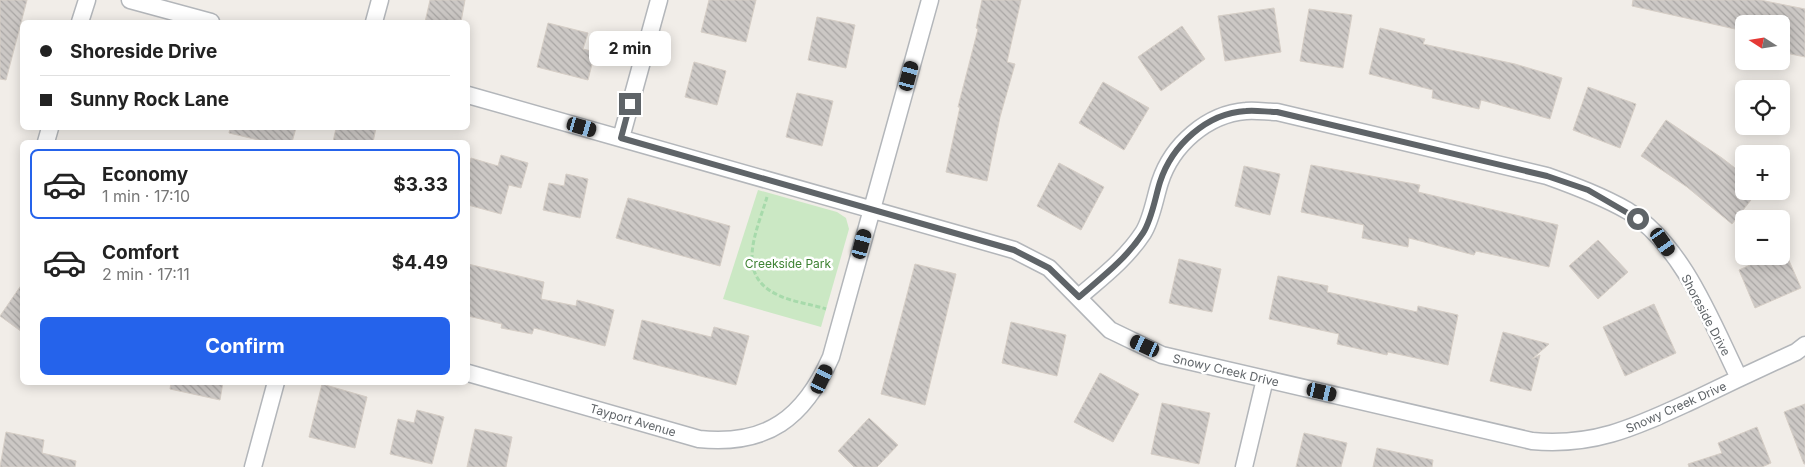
<!DOCTYPE html>
<meta charset="utf-8">
<style>
body{margin:0;font-family:Inter,sans-serif;background:#f6f6f6;color:#222;height:100vh;display:flex;flex-direction:column;font-size:19px;white-space:nowrap}
*{box-sizing:border-box;margin:0}
p{font-size:16px;color:#767676}
.icon{flex:none;width:28px;height:28px;fill:none;stroke:currentColor;stroke-width:2;stroke-linecap:round;stroke-linejoin:round}
.map{position:relative;flex:1;overflow:hidden}
.details{position:absolute;left:20px;top:140px;width:450px;height:245px;display:flex;flex-direction:column;background:#fff;border-radius:8px;box-shadow:0 2px 12px #0003}
.details>*{flex:none}
.banner{position:absolute;left:20px;top:20px;width:450px;height:110px;border-radius:8px;box-shadow:0 2px 12px #0003;display:grid;align-content:center;height:110px;padding:0 20px;background:#fff}
.needle{width:32px;rotate:282deg}
.controls{position:absolute;left:1735px;top:15px;display:grid;gap:10px}
.controls a{display:grid;place-items:center;width:55px;height:55px;border-radius:8px;background:#fff;box-shadow:0 2px 12px #0003;font-size:25px}
.end{position:absolute;width:22px;height:22px;margin:-11px;border:6px solid #5f6468;background:#fff;box-shadow:0 0 0 2px #fff}
.from{border-radius:50%}
.bubble{position:absolute;height:35px;border-radius:8px;background:#fff;box-shadow:0 2px 12px #0003;font-size:16px;font-weight:700;line-height:35px;text-align:center}
.car{position:absolute;width:15px;height:30px;margin:-15px -8px;border-radius:6px;box-shadow:0 0 4px 1px #0007;background:linear-gradient(#222 24%,#8ab4d8 0 40%,#222 0 76%,#8ab4d8 0 86%,#222 0)}
.banner b{display:flex;align-items:center;gap:18px;height:48px;font-size:19px}
.banner b+b{border-top:1px solid #e0e0e0}
.banner i{width:12px;height:12px;background:#222}
ul{padding:9px 0 0;list-style:none}
li{display:flex;align-items:center;gap:15px;height:70px;margin:0 10px 8px;padding:0 10px;border:2px solid transparent;border-radius:8px}
li div{flex:1}
li b{display:block;font-size:19px}
li em{font-style:normal;font-weight:700}
li.active{border-color:#2563eb}
li>.icon{width:45px;height:45px;stroke-width:1.5}
.button{display:flex;gap:10px;margin-top:auto;padding:10px 20px}
.button a{flex:1;height:58px;border-radius:8px;background:#2563eb;color:#fff;font-size:20px;font-weight:700;line-height:58px;text-align:center}
.map>svg:first-child{display:block}
.park{fill:#cbe8c4}
.building{fill:url(#building-back-hatch);stroke:#d6cec6}
.lines{fill:none;stroke-linecap:round;stroke-linejoin:round}
.minor-casing{stroke:#b3b6ba;stroke-width:19}
.path{stroke:#a7daab;stroke-width:3;stroke-dasharray:5 2.5;stroke-linecap:butt}
.minor{stroke:#fff;stroke-width:16}
.route{stroke:#5f6468;stroke-width:6}
.labels{text-anchor:middle;dominant-baseline:central;stroke-width:5;stroke-linejoin:round;paint-order:stroke}
.park-label{font-size:12px;fill:#3e8233;stroke:#fff}
.street-label{font-size:12px;fill:#5f6468;stroke:#fff}
</style>
<div class="map">
<svg width="1805" height="467" viewBox="0 0 1805 467">
<defs>
<pattern id="building-back-hatch" width="6" height="6" patternUnits="userSpaceOnUse" patternTransform="scale(1.25)"><rect width="6" height="6" fill="#ccc8c5"/><path d="M-1 5l2 2M0 0l6 6M5-1l2 2" fill="none" stroke="#a9a6a4"/></pattern>
</defs>
<rect width="100%" height="100%" fill="#f1ede8"/>
<!-- park -->
<path class="park" d="M758 190 837 212 846 218 849 229 821 327 723 299Z"/>
<!-- building -->
<path class="building" d="M0 0H27L6 80 0 79Z
M430 0H465L461 22H425Z
M709 0H756L746 42 701 32Z
M982 0H1021L1007 62 1015 64 1000 117 987 181 946 172 960 107H958L978 29 976 28Z
M1633 0H1760L1805 9V57L1781 52V24H1744V31L1632 6Z
M1274 8 1281 52 1225 61 1218 16Z
M1309 9 1352 15 1343 68 1300 61Z
M817 17 855 25 846 68 808 60Z
M548 23 588 33 583 49 595 52 588 80 537 67Z
M1182 26 1205 59 1161 91 1138 57Z
M1380 28 1425 39 1423 44 1515 64 1562 78 1550 119 1481 100 1479 109 1432 98 1433 90 1369 74Z
M694 62 726 71 717 105 685 97Z
M1103 82 1149 108 1124 150 1079 123Z
M1588 87 1636 104 1620 148 1573 130Z
M797 93 833 101 822 146 786 137Z
M1666 120 1722 158 1744 175V191H1758L1732 224 1687 187 1641 156Z
M230 128H296L292 142H267L229 133Z
M336 128H376L373 142H333Z
M501 155 528 163 521 188 509 185 501 214 468 205V170L471 158 498 166Z
M1059 163 1104 187 1081 230 1037 206Z
M1311 165 1420 185 1418 192 1558 225 1549 267 1476 251 1474 255 1409 238 1408 247 1362 238 1364 225 1301 212Z
M1244 166 1280 174 1270 215 1235 206Z
M566 174 588 179 580 218 543 210 549 183 564 186Z
M628 198 730 226 720 266 616 238Z
M1598 240 1628 272 1598 299 1569 266Z
M1770 256H1787L1801 288 1755 308 1739 270Z
M1179 259 1221 269 1212 312 1169 303Z
M468 264 544 282 541 299 576 306 577 300 614 310 605 346 534 328 532 334 501 328 502 324 468 316Z
M915 264 956 274 925 405 881 394Z
M1278 276 1328 286 1327 292 1417 312 1418 306 1458 315 1448 365 1388 352 1387 355 1337 344 1339 334 1269 319Z
M22 284V332L0 316Z
M1654 304 1676 353 1625 376 1603 327Z
M642 320 711 337 714 327 749 336 736 385 633 359Z
M1011 322 1066 335 1057 376 1002 363Z
M1503 332 1549 344 1532 359 1540 355 1531 391 1490 381Z
M1100 373 1139 394 1113 442 1074 422Z
M171 382H223L220 400 170 389Z
M322 384 367 397 355 448 309 437Z
M1162 403 1210 413 1199 464 1151 454Z
M1805 404V464H1804L1784 412Z
M417 410 444 417 432 464 390 454 398 419 414 423Z
M869 418 898 445 877 467H854L838 451Z
M1757 427 1771 463 1762 467H1689L1688 464 1722 453 1718 443Z
M475 429 512 437 506 467H467Z
M6 432 44 440 42 453 76 461 75 467H0Z
M1304 433 1347 443 1341 467H1296Z
M1377 448 1433 460 1432 467H1373Z"/>
<g class="lines">
<!-- minor casing -->
<g class="minor-casing">
<path id="minor" d="M130 0 211 22
M80 22 87 0
M374 22 380 0
M468 95 1014 250 1049 268 1110 330 1162 355 1532 441C1597 447 1639 425 1696 399 1729 383 1763 367 1796 352L1805 345
M621 138 659 0
M46 142 50 128
M1079 297C1102 277 1126 259 1143 233 1152 219 1155 197 1160 182 1172 145 1207 114 1246 111 1256 110 1267 112 1277 112L1547 176C1575 186 1602 196 1628 211 1683 245 1712 323 1739 378
M468 373 699 439C767 446 804 418 831 357L930 0
M253 467 276 382
M1244 467 1265 379"/>
</g>
<!-- path -->
<path class="path" d="M767 197C757 231 734 275 778 295 792 302 811 304 826 309"/>
<!-- minor -->
<use href="#minor" class="minor"/>
</g>
<g class="lines">
<!-- route -->
<path class="route" d="M630 104 621 138 1014 250 1049 268 1079 297C1102 277 1126 259 1143 233 1152 219 1155 198 1160 182 1172 145 1207 113 1246 111 1256 110 1267 112 1277 112L1547 176 1588 190 1638 219"/>
</g>
<g class="labels">
<!-- park labels -->
<g class="park-label">
<text x="788" y="263">Creekside Park</text>
</g>
<!-- street labels -->
<g class="street-label">
<text transform="translate(1706 315) rotate(62)">Shoreside Drive</text>
<text transform="translate(1226 370) rotate(13)">Snowy Creek Drive</text>
<text transform="translate(1676 407) rotate(-24)">Snowy Creek Drive</text>
<text transform="translate(633 420) rotate(16)">Tayport Avenue</text>
</g>
</g>
</svg>
<div class="controls">
<a><svg class="needle" viewBox="-14 -14 28 28"><path d="M0-13l5 13h-10z" fill="#e53935"/><path d="M0 13l5-13h-10z" fill="#767676"/></svg></a>
<a><svg class="icon" aria-label="locate" viewBox="0 0 24 24"><circle cx="12" cy="12" r="6"/><path d="M12 2v4M12 18v4M2 12h4M18 12h4"/></svg></a>
<a>+</a>
<a>−</a>
</div>
<i class="end from" style="left:1638px;top:219px"></i>
<i class="end" style="left:630px;top:104px"></i>
<div class="bubble" style="left:589px;top:31px;width:82px">2 min</div>
<i class="car" style="left:909px;top:76px;rotate:15deg"></i>
<i class="car" style="left:582px;top:127px;rotate:106deg"></i>
<i class="car" style="left:1663px;top:242px;rotate:145deg"></i>
<i class="car" style="left:862px;top:244px;rotate:15deg"></i>
<i class="car" style="left:1145px;top:346px;rotate:295deg"></i>
<i class="car" style="left:822px;top:379px;rotate:25deg"></i>
<i class="car" style="left:1322px;top:392px;rotate:103deg"></i>
<div class="banner">
<b><i class="from"></i>Shoreside Drive</b>
<b><i></i>Sunny Rock Lane</b>
</div>
<section class="details">
<ul>
<li class="active"><svg class="icon" aria-label="car" viewBox="0 0 24 24"><path d="M5 17H2v-5l4-1 3-4h7l3 4 3 1v5h-3M9 17h6M6 11h13"/><circle cx="7" cy="17" r="2"/><circle cx="17" cy="17" r="2"/></svg><div><b>Economy</b><p>1 min · 17:10</p></div><em>$3.33</em></li>
<li><svg class="icon" aria-label="car" viewBox="0 0 24 24"><path d="M5 17H2v-5l4-1 3-4h7l3 4 3 1v5h-3M9 17h6M6 11h13"/><circle cx="7" cy="17" r="2"/><circle cx="17" cy="17" r="2"/></svg><div><b>Comfort</b><p>2 min · 17:11</p></div><em>$4.49</em></li>
</ul>
<div class="button"><a>Confirm</a></div>
</section>
</div>
